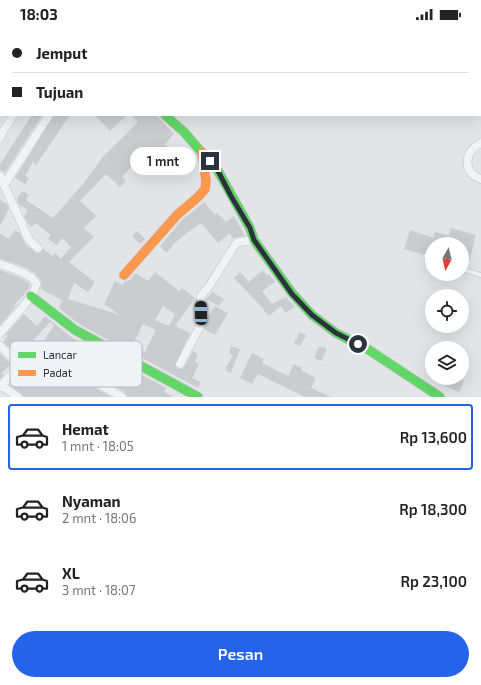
<!DOCTYPE html>
<html lang="id">
<meta charset="utf-8">
<style>
body{margin:0;font-family:"Exo 2",sans-serif;background:#f6f6f6;color:#222;height:100vh;display:flex;flex-direction:column;font-size:15px;white-space:nowrap}
*{box-sizing:border-box;margin:0}
p{font-size:13px;color:#767676}
.icon{flex:none;width:22px;height:22px;fill:none;stroke:currentColor;stroke-width:2;stroke-linecap:round;stroke-linejoin:round}
.map{position:relative;height:369px;overflow:hidden}
.panel{display:flex;flex-direction:column;background:#fff;flex:1}
.panel>*{flex:none}
.top-card{position:absolute;left:0px;top:0px;width:481px;height:88px;box-shadow:0 4px 16px #0002;display:grid;align-content:center;height:88px;padding:0 12px;background:#fff}
.needle{width:26px;rotate:188deg}
.tools{position:absolute;left:425px;top:209px;display:grid;gap:8px}
.tools a{display:grid;place-items:center;width:44px;height:44px;border-radius:50%;background:#fff;box-shadow:0 4px 16px #0002;font-size:20px}
.end{position:absolute;width:18px;height:18px;margin:-9px;border:5px solid #2b333e;background:#fff;box-shadow:0 0 0 2px #fff}
.from{border-radius:50%}
.bubble{position:absolute;height:28px;border-radius:14px;background:#fff;box-shadow:0 4px 16px #0002;font-size:13px;font-weight:600;line-height:28px;text-align:center}
.car{position:absolute;width:12px;height:24px;margin:-12px -6px;border-radius:5px;box-shadow:0 0 3px 1px #0007;background:linear-gradient(#222 24%,#8ab4d8 0 40%,#222 0 76%,#8ab4d8 0 86%,#222 0)}
.top-card b{display:flex;align-items:center;gap:14px;height:38px;font-size:15px}
.top-card b+b{border-top:1px solid #e0e0e0}
.top-card i{width:10px;height:10px;background:#222}
ul{padding:7px 0 0;list-style:none}
li{display:flex;align-items:center;gap:12px;height:66px;margin:0 8px 6px;padding:0 4px;border:2px solid transparent;border-radius:4px}
li div{flex:1}
li b{display:block;font-size:15px}
li em{font-style:normal;font-weight:600}
li.current{border-color:#2563eb}
li>.icon{width:36px;height:36px;stroke-width:1.5}
.cta{display:flex;gap:8px;margin-top:auto;padding:8px 12px}
.cta a{flex:1;height:46px;border-radius:24px;background:#2563eb;color:#fff;font-size:16px;font-weight:600;line-height:46px;text-align:center}
.status{display:flex;justify-content:space-between;align-items:center;height:28px;padding:0 20px;background:#fff;direction:ltr}
.status svg{height:11px;fill:currentColor}
.map>svg:first-child{display:block}
.building{fill:#cbcccf;fill-rule:evenodd}
.lines{fill:none;stroke-linecap:round;stroke-linejoin:round}
.lane-casing{stroke:#c1c2c5;stroke-width:5}
.street-casing{stroke:#c1c2c5;stroke-width:9}
.fast-casing{stroke:#c1c2c5;stroke-width:10}
.slow-casing{stroke:#c1c2c5;stroke-width:10}
.lane{stroke:#f1f2f4;stroke-width:4}
.street{stroke:#f1f2f4;stroke-width:8}
.fast{stroke:#63d668;stroke-width:9}
.slow{stroke:#ff974d;stroke-width:9}
.route{stroke:#2b333e;stroke-width:5}
.key{fill:#f0f3f6;stroke:#b5b9bf;stroke-width:1}
.key-label{font-size:11px;fill:#2b333e}
</style>
<div class="status"><b>18:03</b><svg viewBox="0 0 49 12"><path d="M0 12V9h3v3zM5 12V6h3v6zM10 12V3h3v9zM15 12V0h3v12zM26 1h20v11H26zM47 4h2v5h-2z"/></svg></div>
<div class="map">
<svg width="481" height="369" viewBox="0 0 481 369">
<rect width="100%" height="100%" fill="#e2e4e7"/>
<!-- building -->
<path class="building" d="M32 87H42L5 145 0 142V136Z
M54 87H70L36 137 33 134 25 148 29 150 25 156 15 150Z
M95 87H127L110 103Z
M131 87H155L158 89 174 106 165 116 174 126 160 140 150 131 139 143 133 137 122 149 126 153 120 159 106 146 80 173 96 188 84 200 94 209 69 234 95 254 88 264 74 255 68 271 120 287 104 276 115 253 123 257 124 254 130 252 135 245 148 253 155 244 179 263 182 260 195 270 175 298 190 305 175 337 178 341H183L193 323 198 326 195 334 199 336 192 350 201 354 198 360 79 296 59 280 62 272 41 261V253L34 244 22 238 0 231V206L9 211 15 202 20 205 25 216 35 224 40 225 43 221 53 228 55 225 61 231 71 219 62 210 57 217 48 211 51 207 35 195 32 199 28 196 24 188 28 182 19 177 17 171 22 163 29 167 26 172 53 190 83 156 102 130 138 94ZM163 278 175 286 169 298 155 292ZM143 296 156 302 145 324 132 318Z
M0 172 7 176 9 181 0 198Z
M204 174 215 187 217 185 226 194 234 188 245 208 238 209 233 211 230 205 218 215 201 195 191 202 172 217 173 218 166 225 160 218 182 192Z
M451 200 476 207 469 234 462 232V216H432V227L426 225 422 226 404 221 410 202 433 210 435 204 449 208Z
M137 203 145 211 140 216 132 208Z
M0 242 23 251 30 256 29 261 14 277 16 278 0 297Z
M263 242 267 248 269 246 275 254 262 263 272 276 286 269 295 279 285 285 281 278 269 288 256 273 234 250 240 244 249 254Z
M212 264 224 271 219 278 206 271Z
M215 278 228 285 215 307 204 301 206 292Z
M24 286 37 298 45 288 71 309 166 360 164 364 173 369H127L125 364 42 316 54 297 50 294 19 328 3 314 8 308 6 306Z
M300 304 306 307 300 318 294 315Z
M231 318 240 321 231 345 225 342 233 327 229 325Z
M319 318 327 321 321 333 314 330Z
M0 325 11 336 2 345 4 347 0 351Z
M252 325 264 331 262 335 288 348 294 336 302 340 301 342 316 350 311 360 331 369H305L258 346 252 356 240 350Z
M39 327 111 369H23L21 365 10 357 25 339 27 340 32 332Z
M449 350H458L464 353 459 364 445 358Z"/>
<g class="lines">
<!-- lane casing -->
<g class="lane-casing">
<path id="lane" d="M425 228 432 231
M462 241 481 247"/>
</g>
<!-- street casing -->
<g class="street-casing">
<path id="street" d="M151 0 154 1
M461 1 464 0
M0 109 13 87
M481 115C464 123 462 145 481 151
M0 148 29 212 38 220
M4 157 49 87
M0 236C8 239 33 246 36 255 39 263 7 297 0 305
M0 318 20 336
M180 336 198 302 201 294V268L210 257 235 217 239 214 254 212
M2 358 18 369
M0 359C8 351 29 323 39 321L122 369"/>
</g>
<!-- fast casing -->
<g class="fast-casing">
<path id="fast" d="M0 12H1
M165 87 184 104 218 143 250 200 254 212 292 265 312 287 336 305 369 322 440 369
M31 268 75 302 198 369"/>
</g>
<!-- slow casing -->
<g class="slow-casing">
<path id="slow" d="M124 247 177 187 198 169 205 161 206 153 202 124"/>
</g>
<!-- lane -->
<use href="#lane" class="lane"/>
<!-- street -->
<use href="#street" class="street"/>
<!-- fast -->
<use href="#fast" class="fast"/>
<!-- slow -->
<use href="#slow" class="slow"/>
</g>
<g class="lines">
<!-- route -->
<path class="route" d="M210 133 218 143 231 168 250 200 254 212 292 266 312 287 336 305 358 316"/>
</g>
<!-- legend -->
<rect x="10" y="313" width="132" height="46" rx="6" class="key"/>
<rect x="18" y="324" width="18" height="6" fill="#63d668"/>
<rect x="18" y="342" width="18" height="6" fill="#ff974d"/>
<g class="key-label">
<text x="43" y="331">Lancar</text>
<text x="43" y="349">Padat</text>
</g>
</svg>
<div class="tools">
<a><svg class="needle" viewBox="-14 -14 28 28"><path d="M0-13l5 13h-10z" fill="#e53935"/><path d="M0 13l5-13h-10z" fill="#767676"/></svg></a>
<a><svg class="icon" aria-label="locate" viewBox="0 0 24 24"><circle cx="12" cy="12" r="6"/><path d="M12 2v4M12 18v4M2 12h4M18 12h4"/></svg></a>
<a><svg class="icon" aria-label="layers" viewBox="0 0 24 24"><path d="M12 4l9 5-9 5-9-5zM3 14l9 5 9-5"/></svg></a>
</div>
<i class="end from" style="left:358px;top:316px"></i>
<i class="end" style="left:210px;top:133px"></i>
<div class="bubble" style="left:130px;top:119px;width:66px">1 mnt</div>
<i class="car" style="left:201px;top:285px;rotate:359deg"></i>
<div class="top-card">
<b><i class="from"></i>Jemput</b>
<b><i></i>Tujuan</b>
</div>
</div>
<section class="panel">
<ul>
<li class="current"><svg class="icon" aria-label="car" viewBox="0 0 24 24"><path d="M5 17H2v-5l4-1 3-4h7l3 4 3 1v5h-3M9 17h6M6 11h13"/><circle cx="7" cy="17" r="2"/><circle cx="17" cy="17" r="2"/></svg><div><b>Hemat</b><p>1 mnt · 18:05</p></div><em>Rp 13,600</em></li>
<li><svg class="icon" aria-label="car" viewBox="0 0 24 24"><path d="M5 17H2v-5l4-1 3-4h7l3 4 3 1v5h-3M9 17h6M6 11h13"/><circle cx="7" cy="17" r="2"/><circle cx="17" cy="17" r="2"/></svg><div><b>Nyaman</b><p>2 mnt · 18:06</p></div><em>Rp 18,300</em></li>
<li><svg class="icon" aria-label="car" viewBox="0 0 24 24"><path d="M5 17H2v-5l4-1 3-4h7l3 4 3 1v5h-3M9 17h6M6 11h13"/><circle cx="7" cy="17" r="2"/><circle cx="17" cy="17" r="2"/></svg><div><b>XL</b><p>3 mnt · 18:07</p></div><em>Rp 23,100</em></li>
</ul>
<div class="cta"><a>Pesan</a></div>
</section>
